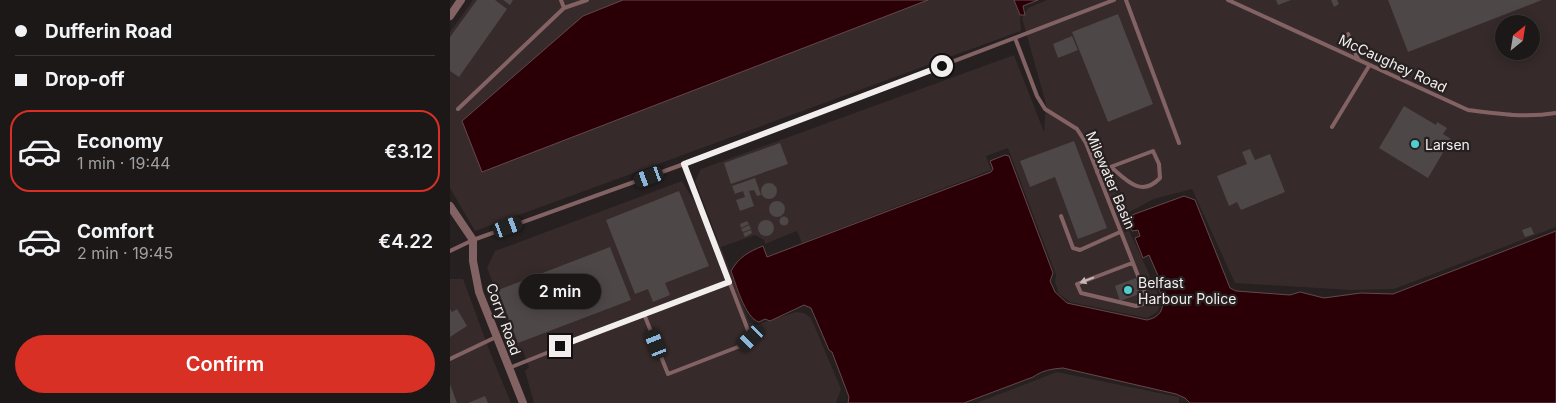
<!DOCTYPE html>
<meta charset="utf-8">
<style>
body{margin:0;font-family:Inter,sans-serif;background:#252121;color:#f1f3f6;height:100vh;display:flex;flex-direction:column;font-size:19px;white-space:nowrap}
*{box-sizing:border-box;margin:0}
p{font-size:16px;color:#a0a0a2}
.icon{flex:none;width:28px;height:28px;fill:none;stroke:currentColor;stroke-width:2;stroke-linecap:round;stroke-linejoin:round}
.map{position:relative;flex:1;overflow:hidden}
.drawer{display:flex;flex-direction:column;background:#1c1818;width:450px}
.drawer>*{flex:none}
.guide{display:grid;align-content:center;height:110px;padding:0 15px;background:#1c1818}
.needle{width:32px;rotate:30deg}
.tools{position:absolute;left:1045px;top:15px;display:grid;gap:10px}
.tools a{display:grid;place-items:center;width:45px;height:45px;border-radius:50%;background:#1c1818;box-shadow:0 2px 12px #0003,0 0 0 1px #3a3737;font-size:25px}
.end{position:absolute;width:22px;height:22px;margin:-11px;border:6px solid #f3eeee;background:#111;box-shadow:0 0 0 2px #111}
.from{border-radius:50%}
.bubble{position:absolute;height:35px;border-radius:18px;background:#1c1818;box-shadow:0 2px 12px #0003,0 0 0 1px #3a3737;font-size:16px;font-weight:600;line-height:35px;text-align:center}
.car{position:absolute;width:15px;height:30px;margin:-15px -8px;border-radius:6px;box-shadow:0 0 4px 1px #0007;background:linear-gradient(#222 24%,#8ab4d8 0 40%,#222 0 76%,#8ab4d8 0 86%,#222 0)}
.guide b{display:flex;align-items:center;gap:18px;height:48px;font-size:19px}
.guide b+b{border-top:1px solid #3a3737}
.guide i{width:12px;height:12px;background:#f1f3f6}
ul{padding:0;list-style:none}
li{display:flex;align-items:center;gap:15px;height:82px;margin:0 10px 8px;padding:0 5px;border:2px solid transparent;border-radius:20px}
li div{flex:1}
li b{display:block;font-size:19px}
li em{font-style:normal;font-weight:600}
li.active{border-color:#d93025}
li>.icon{width:45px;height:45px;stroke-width:1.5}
.cta{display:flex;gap:10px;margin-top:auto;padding:10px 15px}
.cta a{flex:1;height:58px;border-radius:30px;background:#d93025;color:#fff;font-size:20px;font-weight:600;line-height:58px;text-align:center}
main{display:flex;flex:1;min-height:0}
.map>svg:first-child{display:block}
.built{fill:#362a2a;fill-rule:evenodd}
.water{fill:#2a0006;stroke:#66474c}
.building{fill:#4e4747}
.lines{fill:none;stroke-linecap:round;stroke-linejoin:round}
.service{stroke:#836264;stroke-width:4}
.minor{stroke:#836264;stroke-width:8}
.oneway{fill:#c6b6b7}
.route{stroke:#f3eeee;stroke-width:6}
.poi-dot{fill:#52cdcd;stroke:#262020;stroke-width:2}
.labels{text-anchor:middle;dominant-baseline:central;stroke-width:4.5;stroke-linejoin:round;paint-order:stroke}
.street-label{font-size:14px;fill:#f3eeee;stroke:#262020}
.poi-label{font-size:14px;fill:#f3eeee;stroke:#262020;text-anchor:start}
</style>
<main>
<section class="drawer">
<div class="guide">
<b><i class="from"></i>Dufferin Road</b>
<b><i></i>Drop-off</b>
</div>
<ul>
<li class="active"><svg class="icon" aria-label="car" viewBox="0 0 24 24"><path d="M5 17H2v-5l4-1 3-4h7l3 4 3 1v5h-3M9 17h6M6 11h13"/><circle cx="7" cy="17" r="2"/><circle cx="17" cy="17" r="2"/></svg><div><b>Economy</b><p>1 min · 19:44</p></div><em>€3.12</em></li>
<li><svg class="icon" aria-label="car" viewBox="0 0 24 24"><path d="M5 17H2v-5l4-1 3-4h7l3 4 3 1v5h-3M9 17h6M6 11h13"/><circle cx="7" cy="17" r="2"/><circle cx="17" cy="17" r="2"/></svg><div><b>Comfort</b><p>2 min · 19:45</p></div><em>€4.22</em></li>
</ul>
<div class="cta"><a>Confirm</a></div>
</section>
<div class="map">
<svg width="1106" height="403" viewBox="0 0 1106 403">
<rect width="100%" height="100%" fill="#262020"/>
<!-- built -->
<path class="built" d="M23 0H173L133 16 32 172 478 0H564L570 15 571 31 25 231 0 188V32Z
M597 0H1106V227L944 289 901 290 785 283 742 189 704 199 670 217 674 226 678 228 712 302 707 312 697 318 620 302 609 294 605 282 606 275 558 148 536 156 541 170 352 243 347 231 315 244 314 240 305 235 271 247 299 322 306 325 346 312 354 313 361 318 391 389 386 403H84L75 371 79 367 73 351 68 349 37 268 45 251 232 181 269 243 245 181 251 169 564 55 594 132 596 104 572 18 578 8ZM1054 24H1081V51H1054Z
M0 279H13L40 352 61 403H0Z
M607 372 729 397V403H526Z"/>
<!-- water -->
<path class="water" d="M173 0H478L32 172 12 121 133 16Z
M564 0H588L573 6 575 15H570Z
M555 155 559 156 603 273 600 281 605 292 617 303 697 320C715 316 715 303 709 289L713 287 699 255 693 258 685 238 690 236 688 230 682 231 679 220 682 215 734 196 745 200 780 288 786 291 840 295 850 292 874 298 911 293 943 294 1106 231V403H740L735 398 726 394 613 368C602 369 593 370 583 377L514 403H398L399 397 382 352 379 350 361 308 354 305 320 321 315 319 309 322C295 318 286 284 281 271 289 257 298 252 313 246L317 257 541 172 543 169 540 161Z"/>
<!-- building -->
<path class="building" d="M27 0H45L57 9 9 77 0 71V37Z
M53 0H63L60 5Z
M826 0H841L828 5Z
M881 0H887L889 4 884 7Z
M938 0H1092L958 52Z
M668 14 703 104 658 122 622 32Z
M622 36 628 50 608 58 603 44Z
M954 106 986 125 987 122 997 128 993 134 1001 139 978 178 929 148Z
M624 141 657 228 628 239 605 177 580 187 570 161Z
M330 143 338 164 281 184 274 163Z
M800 149 805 160 820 154 835 192 791 210 787 202 779 206 767 176 797 164 792 152Z
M305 178 311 195 307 196 304 190 299 191 304 206 290 211 286 200 295 197 293 191 285 194 282 186Z
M311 191a8 8 0 1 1 16 0a8 8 0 1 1-16 0Z
M229 191 259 266 215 283 220 295 203 302 198 289 185 294 156 220Z
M319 209a8 8 0 1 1 16 0a8 8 0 1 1-16 0Z
M329.5 221a4.5 4.5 0 1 1 9 0a4.5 4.5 0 1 1-9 0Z
M308 228a8 8 0 1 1 16 0a8 8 0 1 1-16 0Z
M297 221 299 224 291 228 290 224Z
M299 225 301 229 293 232 291 229Z
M1081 227 1084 234 1075 237 1072 230Z
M301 230 302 233 295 237 293 233Z
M160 247 181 300 68 343 48 290Z
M686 278 692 293 670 301 665 286Z
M0 309 2 312 7 309 17 326 0 337Z
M0 384 7 403H0Z
M35 396 38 403H18Z"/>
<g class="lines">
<!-- service -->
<path class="service" d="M676 0 729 143
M778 0 1018 110C1048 114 1076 118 1106 113
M114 8 137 0
M898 34 908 59
M565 38 587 96 595 109 627 129 636 143 696 296V303L686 306 631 293 627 284 682 263
M8 109 114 8 111 0
M882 127 919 66
M647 172 703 151 709 164 710 178C691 198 676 180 661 167
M611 216 623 248 630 250 670 232
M0 251 23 240 234 164 664 0
M194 314 279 282
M0 359 46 337
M59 368 194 314 218 374 293 345 301 338 234 164"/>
<!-- minor -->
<path class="minor" d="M0 16 11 0
M0 206 23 240V261L29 292 73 403"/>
</g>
<!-- one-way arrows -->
<defs><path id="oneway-solid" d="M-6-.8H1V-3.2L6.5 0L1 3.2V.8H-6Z" transform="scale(1.25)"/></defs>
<use class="oneway" href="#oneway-solid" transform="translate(637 280) rotate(159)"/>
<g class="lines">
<!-- route -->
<path class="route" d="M110 346 279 282 234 164 492 66"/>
</g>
<!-- markers -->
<g class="poi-dot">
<circle cx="965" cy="144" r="5"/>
<circle cx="678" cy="290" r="5"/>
</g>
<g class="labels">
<!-- street labels -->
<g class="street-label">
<text transform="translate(943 63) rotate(25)">McCaughey Road</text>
<text transform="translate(661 180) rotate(67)">Milewater Basin</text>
<text transform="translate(54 319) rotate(70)">Corry Road</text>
</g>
<!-- poi labels -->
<g class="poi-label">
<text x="975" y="144">Larsen</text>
<text x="688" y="282">Belfast<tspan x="688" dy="16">Harbour Police</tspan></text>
</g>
</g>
</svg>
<div class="tools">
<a><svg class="needle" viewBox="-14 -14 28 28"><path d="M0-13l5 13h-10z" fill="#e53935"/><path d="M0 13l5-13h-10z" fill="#a0a0a2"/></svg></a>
</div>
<i class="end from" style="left:492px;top:66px"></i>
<i class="end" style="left:110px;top:346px"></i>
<div class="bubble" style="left:69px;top:274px;width:82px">2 min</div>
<i class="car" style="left:199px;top:177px;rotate:250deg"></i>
<i class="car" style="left:58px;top:227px;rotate:70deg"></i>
<i class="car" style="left:301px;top:338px;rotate:225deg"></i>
<i class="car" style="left:206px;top:344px;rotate:338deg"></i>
</div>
</main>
